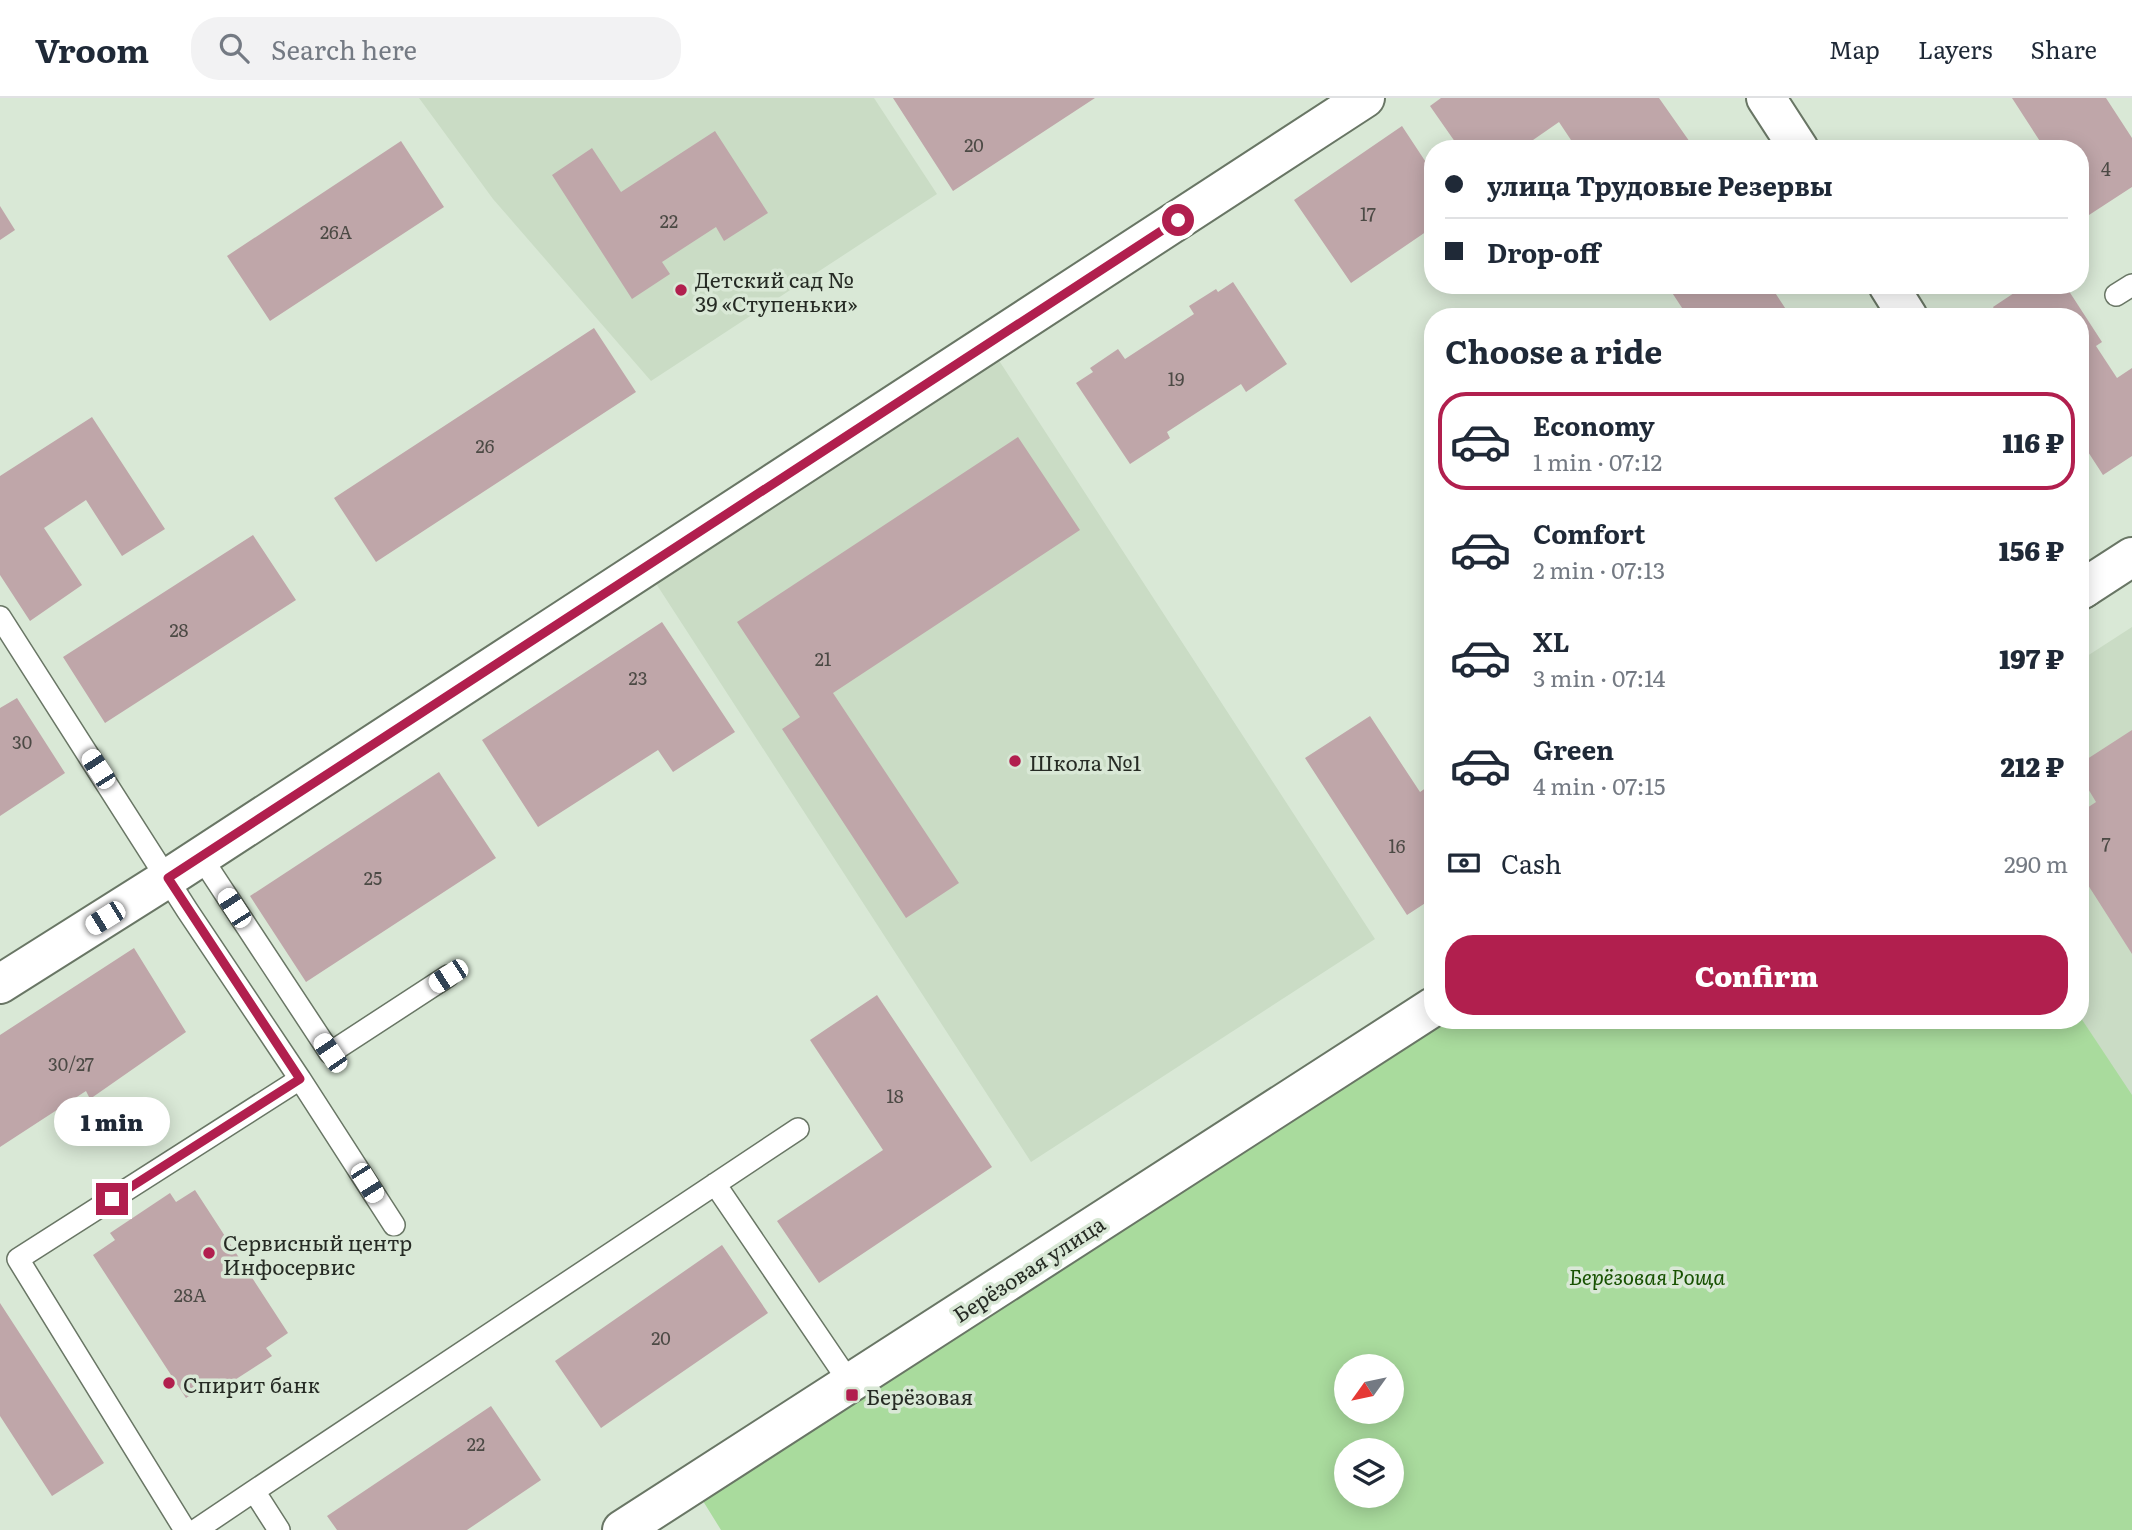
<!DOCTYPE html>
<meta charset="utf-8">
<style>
body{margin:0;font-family:Literata,serif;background:#f2f2f3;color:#1f2937;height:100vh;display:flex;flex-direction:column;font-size:26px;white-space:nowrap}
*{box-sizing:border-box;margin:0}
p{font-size:23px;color:#747a83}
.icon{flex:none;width:38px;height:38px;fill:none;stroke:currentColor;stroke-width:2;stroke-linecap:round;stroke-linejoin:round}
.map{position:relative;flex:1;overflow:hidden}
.drawer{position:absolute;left:1424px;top:210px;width:665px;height:721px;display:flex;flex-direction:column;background:#fff;border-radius:28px;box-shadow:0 4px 18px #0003}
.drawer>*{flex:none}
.banner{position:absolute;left:1424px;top:42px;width:665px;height:154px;border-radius:28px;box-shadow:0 4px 18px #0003;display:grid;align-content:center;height:154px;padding:0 21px;background:#fff}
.needle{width:46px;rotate:237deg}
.buttons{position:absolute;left:1334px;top:1256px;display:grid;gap:14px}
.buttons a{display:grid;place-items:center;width:70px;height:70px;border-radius:50%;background:#fff;box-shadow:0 4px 18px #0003;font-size:35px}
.end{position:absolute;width:32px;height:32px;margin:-16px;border:9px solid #b11f4e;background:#fff;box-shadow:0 0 0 4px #fff}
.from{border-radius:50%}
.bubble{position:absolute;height:49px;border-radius:24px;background:#fff;box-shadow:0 4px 18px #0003;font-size:23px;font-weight:800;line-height:49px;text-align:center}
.car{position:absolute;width:21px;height:42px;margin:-21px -10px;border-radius:9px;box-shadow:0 0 5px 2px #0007;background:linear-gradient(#fff 24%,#345 0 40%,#fff 0 76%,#345 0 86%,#fff 0)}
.banner b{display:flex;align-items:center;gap:24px;height:66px;font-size:26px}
.banner b+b{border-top:2px solid #e0e1e3}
.banner i{width:18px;height:18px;background:#1f2937}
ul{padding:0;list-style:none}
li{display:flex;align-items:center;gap:21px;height:98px;margin:0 14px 10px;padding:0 7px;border:4px solid transparent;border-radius:28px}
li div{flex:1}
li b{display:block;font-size:26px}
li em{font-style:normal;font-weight:800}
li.selected{border-color:#b11f4e}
li>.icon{width:63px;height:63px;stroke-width:1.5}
h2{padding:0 21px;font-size:32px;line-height:84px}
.pay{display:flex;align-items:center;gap:18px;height:77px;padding:0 21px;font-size:26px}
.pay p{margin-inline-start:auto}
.button{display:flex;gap:14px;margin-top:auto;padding:14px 21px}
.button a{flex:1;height:80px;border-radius:28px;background:#b11f4e;color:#fff;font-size:28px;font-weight:800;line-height:80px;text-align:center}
header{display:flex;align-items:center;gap:42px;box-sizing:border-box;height:98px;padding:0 35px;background:#fff;border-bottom:2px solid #e0e1e3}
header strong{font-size:33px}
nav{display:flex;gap:38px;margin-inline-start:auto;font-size:24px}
.search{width:490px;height:63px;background:#f2f2f3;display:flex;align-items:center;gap:18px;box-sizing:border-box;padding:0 24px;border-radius:28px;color:#747a83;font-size:26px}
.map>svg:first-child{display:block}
.built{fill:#cadcc5}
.green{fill:#a9db9d;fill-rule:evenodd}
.building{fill:#bfa6a9}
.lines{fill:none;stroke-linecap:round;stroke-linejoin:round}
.lane-casing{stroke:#697665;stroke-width:24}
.street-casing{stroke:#697665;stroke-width:42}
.secondary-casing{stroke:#697665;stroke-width:42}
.lane{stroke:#fff;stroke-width:21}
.street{stroke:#fff;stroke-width:38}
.secondary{stroke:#fff;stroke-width:38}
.route{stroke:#b11f4e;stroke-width:9}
.poi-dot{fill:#b11f4e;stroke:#d9e8d6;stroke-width:2.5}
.labels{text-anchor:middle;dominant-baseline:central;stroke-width:7;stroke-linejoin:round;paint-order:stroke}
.number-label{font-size:18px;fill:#4c4a45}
.poi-label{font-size:21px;fill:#262b24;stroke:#d9e8d6;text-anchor:start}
.street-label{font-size:21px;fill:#262b24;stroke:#d9e8d6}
.park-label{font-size:21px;font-style:italic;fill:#185202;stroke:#d9e8d6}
</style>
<header>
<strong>Vroom</strong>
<div class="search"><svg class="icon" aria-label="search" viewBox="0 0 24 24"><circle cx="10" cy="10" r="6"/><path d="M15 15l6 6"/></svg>Search here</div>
<nav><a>Map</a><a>Layers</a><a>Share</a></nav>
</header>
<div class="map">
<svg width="2132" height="1432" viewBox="0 0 2132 1432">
<rect width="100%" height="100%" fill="#d9e8d6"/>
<!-- built -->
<path class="built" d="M419 0H874L937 96 651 283 493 101Z
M998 261 1375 841 1031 1064 655 484Z
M2132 529V997L2131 998 2081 920V562Z"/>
<!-- green -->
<path class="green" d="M2081 920 2132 997V1432H721L703 1403 1435 922H2081ZM1346 1269H1391V1314H1346ZM1346 1353H1391V1398H1346Z"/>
<!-- building -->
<path class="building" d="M893 0H1095L953 93Z
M1441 0H1659L1692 47 1687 51H1577L1559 24 1520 51H1460L1430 8Z
M2012 0H2106L2132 40V89L2089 117 2081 105V51H2045Z
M1402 28 1433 75V129L1351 185 1294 102Z
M715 33 768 115 724 143 716 129 662 164 670 176 632 201 552 77 592 50 621 94Z
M401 43 444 109 270 223 227 158Z
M0 108 15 132 0 142Z
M1233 184 1287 266 1246 294 1241 286 1167 334 1170 340 1130 366 1076 285 1093 274 1090 270 1118 251 1125 261 1194 216 1189 208 1216 191 1218 194Z
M1667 187H1770L1791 219H1688Z
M2026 187H2065L2102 244 2096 248 2117 280 2132 270V358L2103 377 2081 343V219H1999L1993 209Z
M594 230 636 294 376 464 334 400Z
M92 319 165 431 122 458 86 402 44 430 82 487 30 523 0 477V378Z
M1018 339 1080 432 833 595 959 785 906 820 782 631 800 619 737 524Z
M253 437 296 502 105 625 63 559Z
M662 524 735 634 673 674 658 652 538 729 482 642Z
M17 600 65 675 0 718V610Z
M1370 618 1420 694 1433 685V800L1407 817 1305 660Z
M2132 632V856L2081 776V714L2096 704 2081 679V665Z
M439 674 496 760 306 884 250 798Z
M134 850 186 934 90 1001 86 993 0 1049V937Z
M877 897 992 1069 819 1185 777 1123 883 1052 810 942Z
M195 1092 288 1235 266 1250 272 1258 213 1296 207 1286 186 1300 93 1157 115 1142 110 1135 170 1095 176 1104Z
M722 1147 768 1215 601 1330 555 1263Z
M0 1205 104 1365 52 1398 0 1318Z
M491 1308 541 1382 467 1432H337L327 1418Z"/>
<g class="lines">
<!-- lane casing -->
<g class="lane-casing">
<path id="lane" d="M2116 197 2132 187
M0 519 187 812 300 981 18 1161 185 1432
M201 759 330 955 448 878
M300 981 394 1127
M715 1086 850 1285
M254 1393 798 1031
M196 1432 254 1393 279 1432"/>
</g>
<!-- street casing -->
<g class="street-casing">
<path id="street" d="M2084 490 2132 459"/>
</g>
<!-- secondary casing -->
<g class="secondary-casing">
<path id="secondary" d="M1766 0 1799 51
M1888 187 1908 219
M2081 484 2084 490 2081 492
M0 886 168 780 1365 0
M622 1432 1433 909"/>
</g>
<!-- lane -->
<use href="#lane" class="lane"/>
<!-- street -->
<use href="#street" class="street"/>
<!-- secondary -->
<use href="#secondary" class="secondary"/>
</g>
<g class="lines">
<!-- route -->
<path class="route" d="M112 1101 300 981 168 780 1178 122"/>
</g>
<!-- markers -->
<g class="poi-dot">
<circle cx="681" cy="192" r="7"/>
<circle cx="1015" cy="663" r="7"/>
<circle cx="209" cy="1155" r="7"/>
<circle cx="169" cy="1285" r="7"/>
<rect x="845" y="1290" width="14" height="14" rx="3.5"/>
</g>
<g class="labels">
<!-- number labels -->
<g class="number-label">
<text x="974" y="46">20</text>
<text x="2106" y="70">4</text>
<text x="1368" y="115">17</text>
<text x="669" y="122">22</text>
<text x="336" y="133">26А</text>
<text x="1176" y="280">19</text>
<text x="485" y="347">26</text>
<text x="179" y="531">28</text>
<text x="823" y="560">21</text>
<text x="638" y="579">23</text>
<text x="22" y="643">30</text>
<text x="2106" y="745">7</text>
<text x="1397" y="747">16</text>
<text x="373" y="779">25</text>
<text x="71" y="965">30/27</text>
<text x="895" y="997">18</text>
<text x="190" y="1196">28А</text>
<text x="661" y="1239">20</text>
<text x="476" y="1345">22</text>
</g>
<!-- poi labels -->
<g class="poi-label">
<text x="695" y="180">Детский сад №<tspan x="695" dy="24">39 «Ступеньки»</tspan></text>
<text x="1029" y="663">Школа №1</text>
<text x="223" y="1143">Сервисный центр<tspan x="223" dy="24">Инфосервис</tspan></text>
<text x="183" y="1285">Спирит банк</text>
<text x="866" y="1297">Берёзовая</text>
</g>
<!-- street labels -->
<g class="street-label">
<text transform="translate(1028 1170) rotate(-33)">Берёзовая улица</text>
</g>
<!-- park labels -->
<g class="park-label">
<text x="1647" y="1177">Берёзовая Роща</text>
</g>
</g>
</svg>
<div class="buttons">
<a><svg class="needle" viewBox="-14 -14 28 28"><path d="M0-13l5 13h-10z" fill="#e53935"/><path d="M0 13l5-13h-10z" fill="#747a83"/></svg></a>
<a><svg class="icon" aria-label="layers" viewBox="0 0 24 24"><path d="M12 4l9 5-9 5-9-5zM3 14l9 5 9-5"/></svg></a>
</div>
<i class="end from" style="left:1178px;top:122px"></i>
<i class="end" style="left:112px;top:1101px"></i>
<div class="bubble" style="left:54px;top:999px;width:116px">1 min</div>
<i class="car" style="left:98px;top:671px;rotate:327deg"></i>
<i class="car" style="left:234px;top:810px;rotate:327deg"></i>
<i class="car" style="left:105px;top:820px;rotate:238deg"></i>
<i class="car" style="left:448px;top:878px;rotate:237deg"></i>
<i class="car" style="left:330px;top:955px;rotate:326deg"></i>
<i class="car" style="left:367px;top:1085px;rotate:148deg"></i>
<div class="banner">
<b><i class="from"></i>улица Трудовые Резервы</b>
<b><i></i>Drop-off</b>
</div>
<section class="drawer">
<h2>Choose a ride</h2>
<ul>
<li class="selected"><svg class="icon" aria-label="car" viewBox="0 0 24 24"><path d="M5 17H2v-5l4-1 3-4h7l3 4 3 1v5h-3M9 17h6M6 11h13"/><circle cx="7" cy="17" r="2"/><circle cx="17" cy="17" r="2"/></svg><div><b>Economy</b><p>1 min · 07:12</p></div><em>116 ₽</em></li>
<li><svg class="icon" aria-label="car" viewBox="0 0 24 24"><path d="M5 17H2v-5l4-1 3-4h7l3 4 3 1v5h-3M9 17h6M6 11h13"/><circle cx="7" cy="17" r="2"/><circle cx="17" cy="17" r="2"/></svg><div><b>Comfort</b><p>2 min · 07:13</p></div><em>156 ₽</em></li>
<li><svg class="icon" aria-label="car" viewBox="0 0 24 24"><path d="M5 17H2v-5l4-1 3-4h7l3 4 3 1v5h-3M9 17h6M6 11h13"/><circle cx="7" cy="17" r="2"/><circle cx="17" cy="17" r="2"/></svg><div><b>XL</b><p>3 min · 07:14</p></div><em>197 ₽</em></li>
<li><svg class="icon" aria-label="car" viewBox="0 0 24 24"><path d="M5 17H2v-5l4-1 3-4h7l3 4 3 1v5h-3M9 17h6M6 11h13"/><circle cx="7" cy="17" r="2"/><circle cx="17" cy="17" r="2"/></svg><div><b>Green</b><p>4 min · 07:15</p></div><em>212 ₽</em></li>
</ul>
<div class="pay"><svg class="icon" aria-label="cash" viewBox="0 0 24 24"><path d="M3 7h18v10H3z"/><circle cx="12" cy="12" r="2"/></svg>Cash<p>290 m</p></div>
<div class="button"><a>Confirm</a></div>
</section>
</div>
